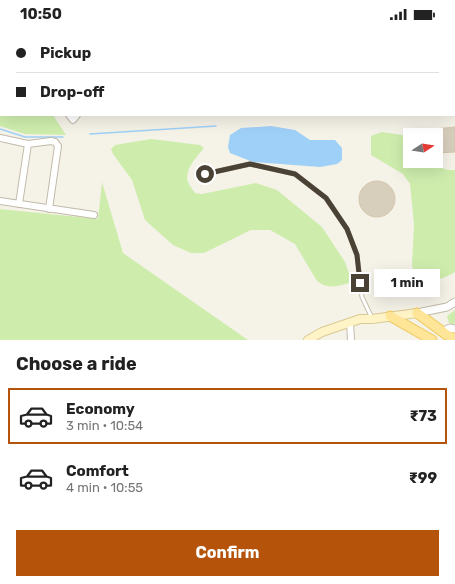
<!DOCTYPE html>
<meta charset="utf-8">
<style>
body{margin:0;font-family:Rubik,sans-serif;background:#f6f6f6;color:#222;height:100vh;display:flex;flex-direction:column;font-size:15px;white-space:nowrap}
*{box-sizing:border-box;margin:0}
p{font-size:13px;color:#767676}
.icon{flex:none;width:22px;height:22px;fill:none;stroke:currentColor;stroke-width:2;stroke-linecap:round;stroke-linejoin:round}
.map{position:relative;height:312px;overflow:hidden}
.details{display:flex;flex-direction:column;background:#fff;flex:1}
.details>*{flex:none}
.banner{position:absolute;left:0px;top:0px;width:455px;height:88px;box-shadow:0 4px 16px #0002;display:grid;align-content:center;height:88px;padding:0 16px;background:#fff}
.needle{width:26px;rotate:78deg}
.buttons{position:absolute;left:403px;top:100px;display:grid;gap:8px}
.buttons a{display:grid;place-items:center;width:40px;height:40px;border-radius:0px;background:#fff;box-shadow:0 4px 16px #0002;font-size:20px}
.end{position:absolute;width:18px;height:18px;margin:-9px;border:5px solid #494235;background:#fff;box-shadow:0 0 0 2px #fff}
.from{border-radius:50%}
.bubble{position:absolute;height:28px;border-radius:0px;background:#fff;box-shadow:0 4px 16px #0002;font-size:13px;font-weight:700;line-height:28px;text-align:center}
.banner b{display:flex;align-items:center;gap:14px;height:38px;font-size:15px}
.banner b+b{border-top:1px solid #e0e0e0}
.banner i{width:10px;height:10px;background:#222}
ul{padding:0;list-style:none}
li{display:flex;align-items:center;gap:12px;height:56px;margin:0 8px 6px;padding:0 8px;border:2px solid transparent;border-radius:0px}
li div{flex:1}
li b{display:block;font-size:15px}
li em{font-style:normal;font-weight:700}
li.current{border-color:#b45309}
li>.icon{width:36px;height:36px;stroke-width:1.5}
h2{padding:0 16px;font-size:18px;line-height:48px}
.button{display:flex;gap:8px;margin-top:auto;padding:8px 16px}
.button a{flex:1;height:46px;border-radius:0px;background:#b45309;color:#fff;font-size:16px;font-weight:700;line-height:46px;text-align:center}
.status{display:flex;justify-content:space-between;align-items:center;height:28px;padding:0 20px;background:#fff;direction:ltr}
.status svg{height:11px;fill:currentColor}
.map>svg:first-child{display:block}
.green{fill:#ceedad}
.water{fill:#9fd0f7}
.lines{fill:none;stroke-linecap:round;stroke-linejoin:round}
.stream{stroke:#9fd0f7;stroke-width:1.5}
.building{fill:#d8cebc;stroke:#d4c6ae}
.service-casing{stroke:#c2baa9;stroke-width:5}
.minor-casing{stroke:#c2baa9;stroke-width:8}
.tertiary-casing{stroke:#c2baa9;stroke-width:9}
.secondary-casing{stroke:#d9c993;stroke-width:10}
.primary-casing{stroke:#efc85c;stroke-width:11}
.service{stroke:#fff;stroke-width:3}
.minor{stroke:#fff;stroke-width:6}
.tertiary{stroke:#fff;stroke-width:7}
.secondary{stroke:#fff4c8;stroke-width:8}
.primary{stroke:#ffe597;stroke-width:9}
.route{stroke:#494235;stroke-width:5}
</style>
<div class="status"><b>10:50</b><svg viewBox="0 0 49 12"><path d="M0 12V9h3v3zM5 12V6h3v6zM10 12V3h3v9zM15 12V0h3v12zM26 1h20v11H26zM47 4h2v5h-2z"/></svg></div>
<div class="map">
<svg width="455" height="312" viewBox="0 0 455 312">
<rect width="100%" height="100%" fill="#f5f2e8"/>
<!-- green -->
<path class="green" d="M0 78 1 87H53L66 107 25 106 0 98Z
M382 104 408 108 410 110V133H433C439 139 446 143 455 142V244C442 252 430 255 415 248L412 237 414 196 410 156 403 146 371 127V108Z
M151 111 200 117 204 120C197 129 184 141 188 154 189 157 193 162 195 165L202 166 256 155 277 162 322 199 345 234 352 254C339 258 328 262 317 253L295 216 270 202H251L204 225H191L173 217 145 192 132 152 113 126 111 121 115 117Z
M102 154 123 225 248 312H0V181L98 191Z
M455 282V296L449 295 447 288Z"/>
<!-- water -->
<path class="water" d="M271 98 295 102 310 112H335L342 120V132L337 136 320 139 253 134 230 125 228 119 230 107 241 100Z"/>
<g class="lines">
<!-- stream -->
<path class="stream" d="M0 101 25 109H63
M90 106 216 98"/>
</g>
<!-- building -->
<path class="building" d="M455 99V124L436 125V107H434V101Z
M359 171a18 18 0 1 1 36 0a18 18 0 1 1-36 0Z"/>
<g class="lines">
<!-- service casing -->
<g class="service-casing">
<path id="service" d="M262 0V1
M117 1V0
M205 146 250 136 295 146 326 170 347 201 357 227 362 269 372 290"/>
</g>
<!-- minor casing -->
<g class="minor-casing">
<path id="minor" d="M430 0V1
M14 1V0
M86 1V0
M454 46H455
M454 84H455
M69 87 73 92 77 87
M0 110 28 116 51 113 55 114 58 118 49 181
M0 173 94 187
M19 176 28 116
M350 294 351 312"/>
</g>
<!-- tertiary casing -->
<g class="tertiary-casing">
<path id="tertiary" d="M163 0 179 1
M454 9H455
M417 285 447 279 455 274
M442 304 450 300 455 301"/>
</g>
<!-- secondary casing -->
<g class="secondary-casing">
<path id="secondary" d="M0 28 1 23
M308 312 322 304 360 291H372L417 285"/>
</g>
<!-- primary casing -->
<g class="primary-casing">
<path id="primary" d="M417 285 447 307 455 311
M390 288 432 312"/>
</g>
<!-- service -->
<use href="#service" class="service"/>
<!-- minor -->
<use href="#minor" class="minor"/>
<!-- tertiary -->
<use href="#tertiary" class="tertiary"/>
<!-- secondary -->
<use href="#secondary" class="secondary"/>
<!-- primary -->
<use href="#primary" class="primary"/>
</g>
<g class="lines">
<!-- route -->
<path class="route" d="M205 146 250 136 295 146 326 170 347 201 357 227 360 255"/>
</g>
</svg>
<div class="buttons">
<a><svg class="needle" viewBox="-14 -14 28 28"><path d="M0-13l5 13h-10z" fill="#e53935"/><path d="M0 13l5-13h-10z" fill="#767676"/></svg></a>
</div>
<i class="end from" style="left:205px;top:146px"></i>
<i class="end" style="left:360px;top:255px"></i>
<div class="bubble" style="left:374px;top:241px;width:66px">1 min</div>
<div class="banner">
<b><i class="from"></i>Pickup</b>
<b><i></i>Drop-off</b>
</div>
</div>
<section class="details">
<h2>Choose a ride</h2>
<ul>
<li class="current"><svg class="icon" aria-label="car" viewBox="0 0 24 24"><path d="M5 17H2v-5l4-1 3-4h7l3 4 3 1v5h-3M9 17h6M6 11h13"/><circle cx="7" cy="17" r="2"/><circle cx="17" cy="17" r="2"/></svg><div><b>Economy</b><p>3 min · 10:54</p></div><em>₹73</em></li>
<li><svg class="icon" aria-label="car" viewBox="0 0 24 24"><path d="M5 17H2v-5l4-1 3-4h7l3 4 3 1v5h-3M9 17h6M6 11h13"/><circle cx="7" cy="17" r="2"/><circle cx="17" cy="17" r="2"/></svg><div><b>Comfort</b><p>4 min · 10:55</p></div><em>₹99</em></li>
</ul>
<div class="button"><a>Confirm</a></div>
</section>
